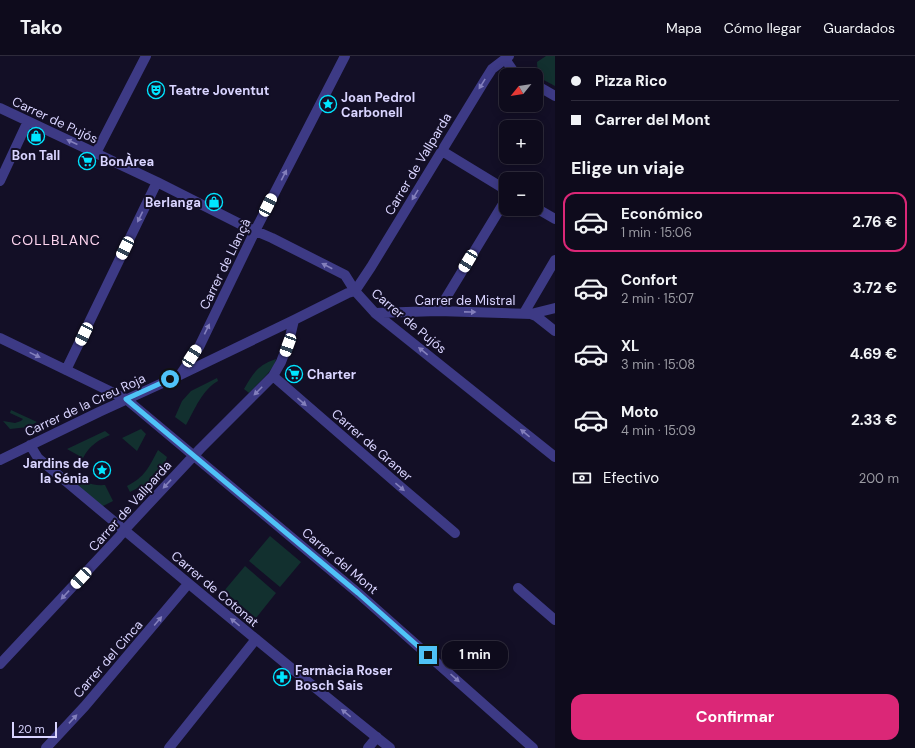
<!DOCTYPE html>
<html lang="es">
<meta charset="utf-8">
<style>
body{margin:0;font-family:"DM Sans",sans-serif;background:#171425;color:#f1f3f6;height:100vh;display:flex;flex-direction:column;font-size:15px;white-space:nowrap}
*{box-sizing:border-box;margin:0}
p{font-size:13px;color:#9b9ba3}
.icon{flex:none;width:22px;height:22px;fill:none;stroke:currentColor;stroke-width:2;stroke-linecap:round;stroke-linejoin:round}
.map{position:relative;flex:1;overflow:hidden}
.drawer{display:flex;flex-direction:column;background:#0e0b1c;width:360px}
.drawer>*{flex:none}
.hud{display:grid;align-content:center;height:88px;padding:0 16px;background:#0e0b1c}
.needle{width:26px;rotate:240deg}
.buttons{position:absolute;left:499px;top:12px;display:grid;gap:8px}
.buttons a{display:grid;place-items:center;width:44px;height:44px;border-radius:8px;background:#0e0b1c;box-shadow:0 2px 10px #0003,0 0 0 1px #2e2b3b;font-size:20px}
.scale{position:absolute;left:12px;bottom:10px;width:45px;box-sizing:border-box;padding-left:4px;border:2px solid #d9d4ff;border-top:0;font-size:11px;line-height:14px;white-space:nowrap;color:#d9d4ff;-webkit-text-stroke:3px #130f26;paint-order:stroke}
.end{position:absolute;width:18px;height:18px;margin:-9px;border:5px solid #4fc3f7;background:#111;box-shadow:0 0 0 2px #111}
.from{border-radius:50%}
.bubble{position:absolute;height:28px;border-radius:12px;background:#0e0b1c;box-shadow:0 2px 10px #0003,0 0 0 1px #2e2b3b;font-size:13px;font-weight:700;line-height:28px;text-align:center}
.car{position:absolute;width:12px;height:24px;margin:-12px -6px;border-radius:5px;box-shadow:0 0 3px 1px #0007;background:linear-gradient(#fff 24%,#345 0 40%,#fff 0 76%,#345 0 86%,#fff 0)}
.hud b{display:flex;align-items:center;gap:14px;height:38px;font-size:15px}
.hud b+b{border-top:1px solid #2e2b3b}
.hud i{width:10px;height:10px;background:#f1f3f6}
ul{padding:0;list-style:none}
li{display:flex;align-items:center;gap:12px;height:60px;margin:0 8px 6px;padding:0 8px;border:2px solid transparent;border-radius:12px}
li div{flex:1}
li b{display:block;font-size:15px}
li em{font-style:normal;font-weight:700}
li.selected{border-color:#db2777}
li>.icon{width:36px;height:36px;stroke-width:1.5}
h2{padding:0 16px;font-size:18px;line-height:48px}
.pay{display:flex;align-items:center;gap:10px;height:44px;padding:0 16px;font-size:15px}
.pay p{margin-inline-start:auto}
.button{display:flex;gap:8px;margin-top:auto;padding:8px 16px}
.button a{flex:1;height:46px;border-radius:12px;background:#db2777;color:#fff;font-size:16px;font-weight:700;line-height:46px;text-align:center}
header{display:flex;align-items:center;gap:24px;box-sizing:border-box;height:56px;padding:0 20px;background:#0e0b1c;border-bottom:1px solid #2e2b3b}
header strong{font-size:19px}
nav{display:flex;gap:22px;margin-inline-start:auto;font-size:14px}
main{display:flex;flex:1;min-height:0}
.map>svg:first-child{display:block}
.green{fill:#12302f}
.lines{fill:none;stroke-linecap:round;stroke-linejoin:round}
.minor{stroke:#3d3a85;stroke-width:10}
.oneway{fill:#837fbc}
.route{stroke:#4fc3f7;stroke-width:5}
.labels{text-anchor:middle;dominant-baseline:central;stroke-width:4;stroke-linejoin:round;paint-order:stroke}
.poi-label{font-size:13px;font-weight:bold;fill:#d9d4ff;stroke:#130f26;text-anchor:start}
.street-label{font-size:13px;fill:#d9d4ff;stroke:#130f26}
.neighbourhood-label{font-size:14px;letter-spacing:1px;fill:#ffd6f0;stroke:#130f26}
</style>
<header>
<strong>Tako</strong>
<nav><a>Mapa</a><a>Cómo llegar</a><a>Guardados</a></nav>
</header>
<main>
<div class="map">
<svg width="555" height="692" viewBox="0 0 555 692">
<rect width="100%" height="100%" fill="#130f26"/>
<!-- green -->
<path class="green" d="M546 0H555V30L538 21 537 6Z
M276 303C275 313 257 328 249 337L244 333C253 317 258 309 276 303Z
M217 322 218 325C202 334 195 353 186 369L175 361 182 345 191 335Z
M11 354 37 366 28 371 10 373 3 365 15 367 21 365 23 363 10 357Z
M141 373 146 378 137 395 122 382Z
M105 375 110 379C98 384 89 390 83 402L67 393Z
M158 394 167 401C160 423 149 426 130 436L127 430C145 421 149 411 158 394Z
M68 419C80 425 91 430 105 429L113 445 101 451 66 423Z
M270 480 301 506 280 531 249 505Z
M245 510 276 537 256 562 224 535Z"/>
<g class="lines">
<!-- minor -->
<path class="minor" d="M505 3 514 16 519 19
M536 29 555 40
M0 52 157 126 244 170 272 182 345 219 355 235 375 257 555 401
M442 95 506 134
M96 97 146 0
M0 125 28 65
M536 152 555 163
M355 235 371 211 485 24 492 13 509 0
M438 255 506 143
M375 257 438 255 531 258 555 252
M524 257 555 204
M531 258 536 260 555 275
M0 282 126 343 358 537 533 692
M66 314 157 126
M180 319 199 291 255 175 345 0
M273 320 401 431 455 477
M30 389 38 402C155 500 271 597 390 692
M0 404 99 356 180 319 294 264 348 237 355 235
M518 532 555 564
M0 608 118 482 125 474 128 470 200 393 273 320 281 306 289 285 294 264
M46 692 85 650 188 528
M169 692 256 583
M368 692 377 681"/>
</g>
<!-- one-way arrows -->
<defs><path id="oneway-solid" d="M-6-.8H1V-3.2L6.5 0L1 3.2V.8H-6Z"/></defs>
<g class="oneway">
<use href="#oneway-solid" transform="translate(482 28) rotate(122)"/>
<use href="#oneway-solid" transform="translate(72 86) rotate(-155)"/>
<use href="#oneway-solid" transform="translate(284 119) rotate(-63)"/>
<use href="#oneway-solid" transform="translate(415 139) rotate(121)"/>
<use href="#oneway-solid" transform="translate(140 161) rotate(116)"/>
<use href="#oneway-solid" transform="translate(327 210) rotate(-153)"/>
<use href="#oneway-solid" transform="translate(470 256) rotate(1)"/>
<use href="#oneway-solid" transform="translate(207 273) rotate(-64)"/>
<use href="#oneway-solid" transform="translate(423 295) rotate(-141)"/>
<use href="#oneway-solid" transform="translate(35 299) rotate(26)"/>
<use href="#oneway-solid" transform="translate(258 335) rotate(135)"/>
<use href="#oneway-solid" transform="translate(302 346) rotate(41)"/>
<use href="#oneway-solid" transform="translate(525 377) rotate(-141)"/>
<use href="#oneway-solid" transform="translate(167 428) rotate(133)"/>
<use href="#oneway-solid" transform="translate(400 431) rotate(40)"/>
<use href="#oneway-solid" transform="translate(65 539) rotate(133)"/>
<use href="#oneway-solid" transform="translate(158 565) rotate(-50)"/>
<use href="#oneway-solid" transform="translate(235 566) rotate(-141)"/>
<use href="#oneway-solid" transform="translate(455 622) rotate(42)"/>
<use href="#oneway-solid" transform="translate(346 657) rotate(-141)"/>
<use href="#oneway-solid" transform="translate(73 663) rotate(-47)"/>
</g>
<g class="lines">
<!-- route -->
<path class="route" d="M170 323 126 343 358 537 428 599"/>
</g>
<!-- icons -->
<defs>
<g id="theatre-ring" transform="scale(0.9)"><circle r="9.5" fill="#130f26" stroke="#00e5ff" stroke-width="1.5"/><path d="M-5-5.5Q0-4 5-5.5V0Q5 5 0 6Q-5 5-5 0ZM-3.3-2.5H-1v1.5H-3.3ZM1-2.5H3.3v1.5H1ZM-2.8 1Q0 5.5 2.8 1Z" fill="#00e5ff"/></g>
<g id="sight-ring" transform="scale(0.9)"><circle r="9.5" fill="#130f26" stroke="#00e5ff" stroke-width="1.5"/><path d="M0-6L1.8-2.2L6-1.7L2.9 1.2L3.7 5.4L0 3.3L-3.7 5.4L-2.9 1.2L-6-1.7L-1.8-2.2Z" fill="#00e5ff"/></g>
<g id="shop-ring" transform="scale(0.9)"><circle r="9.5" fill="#130f26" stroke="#00e5ff" stroke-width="1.5"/><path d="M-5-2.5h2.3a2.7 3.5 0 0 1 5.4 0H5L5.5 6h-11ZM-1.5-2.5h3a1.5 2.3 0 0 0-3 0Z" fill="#00e5ff"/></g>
<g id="supermarket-ring" transform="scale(0.9)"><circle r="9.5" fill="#130f26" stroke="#00e5ff" stroke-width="1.5"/><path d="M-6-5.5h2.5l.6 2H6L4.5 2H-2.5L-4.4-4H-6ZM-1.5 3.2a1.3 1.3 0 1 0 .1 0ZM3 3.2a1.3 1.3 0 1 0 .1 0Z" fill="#00e5ff"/></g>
<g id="pharmacy-ring" transform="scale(0.9)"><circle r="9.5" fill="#130f26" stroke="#00e5ff" stroke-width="1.5"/><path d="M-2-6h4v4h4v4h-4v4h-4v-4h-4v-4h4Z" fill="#00e5ff"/></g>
</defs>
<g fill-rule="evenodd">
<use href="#theatre-ring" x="156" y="34"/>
<use href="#sight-ring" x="328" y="48"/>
<use href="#shop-ring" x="36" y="80"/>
<use href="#supermarket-ring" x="87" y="105"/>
<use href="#shop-ring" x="214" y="146"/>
<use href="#supermarket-ring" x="294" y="318"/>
<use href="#sight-ring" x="102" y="414"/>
<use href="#pharmacy-ring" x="282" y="621"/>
</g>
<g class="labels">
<!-- poi labels -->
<g class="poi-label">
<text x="169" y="34">Teatre Joventut</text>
<text x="341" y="41">Joan Pedrol<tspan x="341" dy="15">Carbonell</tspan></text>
<text x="36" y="99" text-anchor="middle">Bon Tall</text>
<text x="100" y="105">BonÀrea</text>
<text x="201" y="146" text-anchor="end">Berlanga</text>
<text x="307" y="318">Charter</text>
<text x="89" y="407" text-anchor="end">Jardins de<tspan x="89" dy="15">la Sénia</tspan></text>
<text x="295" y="614">Farmàcia Roser<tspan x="295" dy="15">Bosch Sais</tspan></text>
</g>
<!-- street labels -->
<g class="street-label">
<text transform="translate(55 64) rotate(25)">Carrer de Pujós</text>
<text transform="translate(418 108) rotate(-59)">Carrer de Vallparda</text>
<text transform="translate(225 208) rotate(-64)">Carrer de Llançà</text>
<text x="465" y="244">Carrer de Mistral</text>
<text transform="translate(409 265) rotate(40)">Carrer de Pujós</text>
<text transform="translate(85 349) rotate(-25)">Carrer de la Creu Roja</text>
<text transform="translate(372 389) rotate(41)">Carrer de Graner</text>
<text transform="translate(130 450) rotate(-48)">Carrer de Vallparda</text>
<text transform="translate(340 505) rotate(40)">Carrer del Mont</text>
<text transform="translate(215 533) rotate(40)">Carrer de Cotonat</text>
<text transform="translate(108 603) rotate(-49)">Carrer del Cinca</text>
</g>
<!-- neighbourhood labels -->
<g class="neighbourhood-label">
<text x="56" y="184">COLLBLANC</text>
</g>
</g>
</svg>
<div class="buttons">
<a><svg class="needle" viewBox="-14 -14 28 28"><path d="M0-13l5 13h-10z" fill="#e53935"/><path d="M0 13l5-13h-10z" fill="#9b9ba3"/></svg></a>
<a>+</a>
<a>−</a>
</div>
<div class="scale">20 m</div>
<i class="end from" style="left:170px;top:323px"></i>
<i class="end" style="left:428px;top:599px"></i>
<div class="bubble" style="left:442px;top:585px;width:66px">1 min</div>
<i class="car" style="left:268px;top:149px;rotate:27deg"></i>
<i class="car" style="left:125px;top:192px;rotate:206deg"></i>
<i class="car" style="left:468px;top:205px;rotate:211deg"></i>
<i class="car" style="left:84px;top:278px;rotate:206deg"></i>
<i class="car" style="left:288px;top:289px;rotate:200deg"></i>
<i class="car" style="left:192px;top:300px;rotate:33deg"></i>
<i class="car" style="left:81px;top:522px;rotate:223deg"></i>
</div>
<section class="drawer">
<div class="hud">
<b><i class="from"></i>Pizza Rico</b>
<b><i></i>Carrer del Mont</b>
</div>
<h2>Elige un viaje</h2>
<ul>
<li class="selected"><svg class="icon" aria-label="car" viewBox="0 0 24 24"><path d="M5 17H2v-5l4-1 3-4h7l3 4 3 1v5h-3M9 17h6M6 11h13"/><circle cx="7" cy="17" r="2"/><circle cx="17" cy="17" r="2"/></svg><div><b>Económico</b><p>1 min · 15:06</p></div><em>2.76 €</em></li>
<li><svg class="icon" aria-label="car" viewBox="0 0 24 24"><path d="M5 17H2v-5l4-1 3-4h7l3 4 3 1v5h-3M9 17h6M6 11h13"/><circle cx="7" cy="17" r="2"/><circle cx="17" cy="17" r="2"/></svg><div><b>Confort</b><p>2 min · 15:07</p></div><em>3.72 €</em></li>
<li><svg class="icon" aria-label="car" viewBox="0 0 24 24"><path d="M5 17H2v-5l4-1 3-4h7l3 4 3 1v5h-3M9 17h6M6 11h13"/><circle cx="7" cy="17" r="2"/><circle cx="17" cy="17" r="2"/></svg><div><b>XL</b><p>3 min · 15:08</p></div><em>4.69 €</em></li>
<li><svg class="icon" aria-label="car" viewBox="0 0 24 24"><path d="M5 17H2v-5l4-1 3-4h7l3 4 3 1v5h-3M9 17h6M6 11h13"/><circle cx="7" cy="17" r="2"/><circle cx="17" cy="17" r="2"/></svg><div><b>Moto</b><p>4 min · 15:09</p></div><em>2.33 €</em></li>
</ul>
<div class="pay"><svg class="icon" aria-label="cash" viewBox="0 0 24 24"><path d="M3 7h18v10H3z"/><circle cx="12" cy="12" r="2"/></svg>Efectivo<p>200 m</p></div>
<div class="button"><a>Confirmar</a></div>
</section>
</main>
